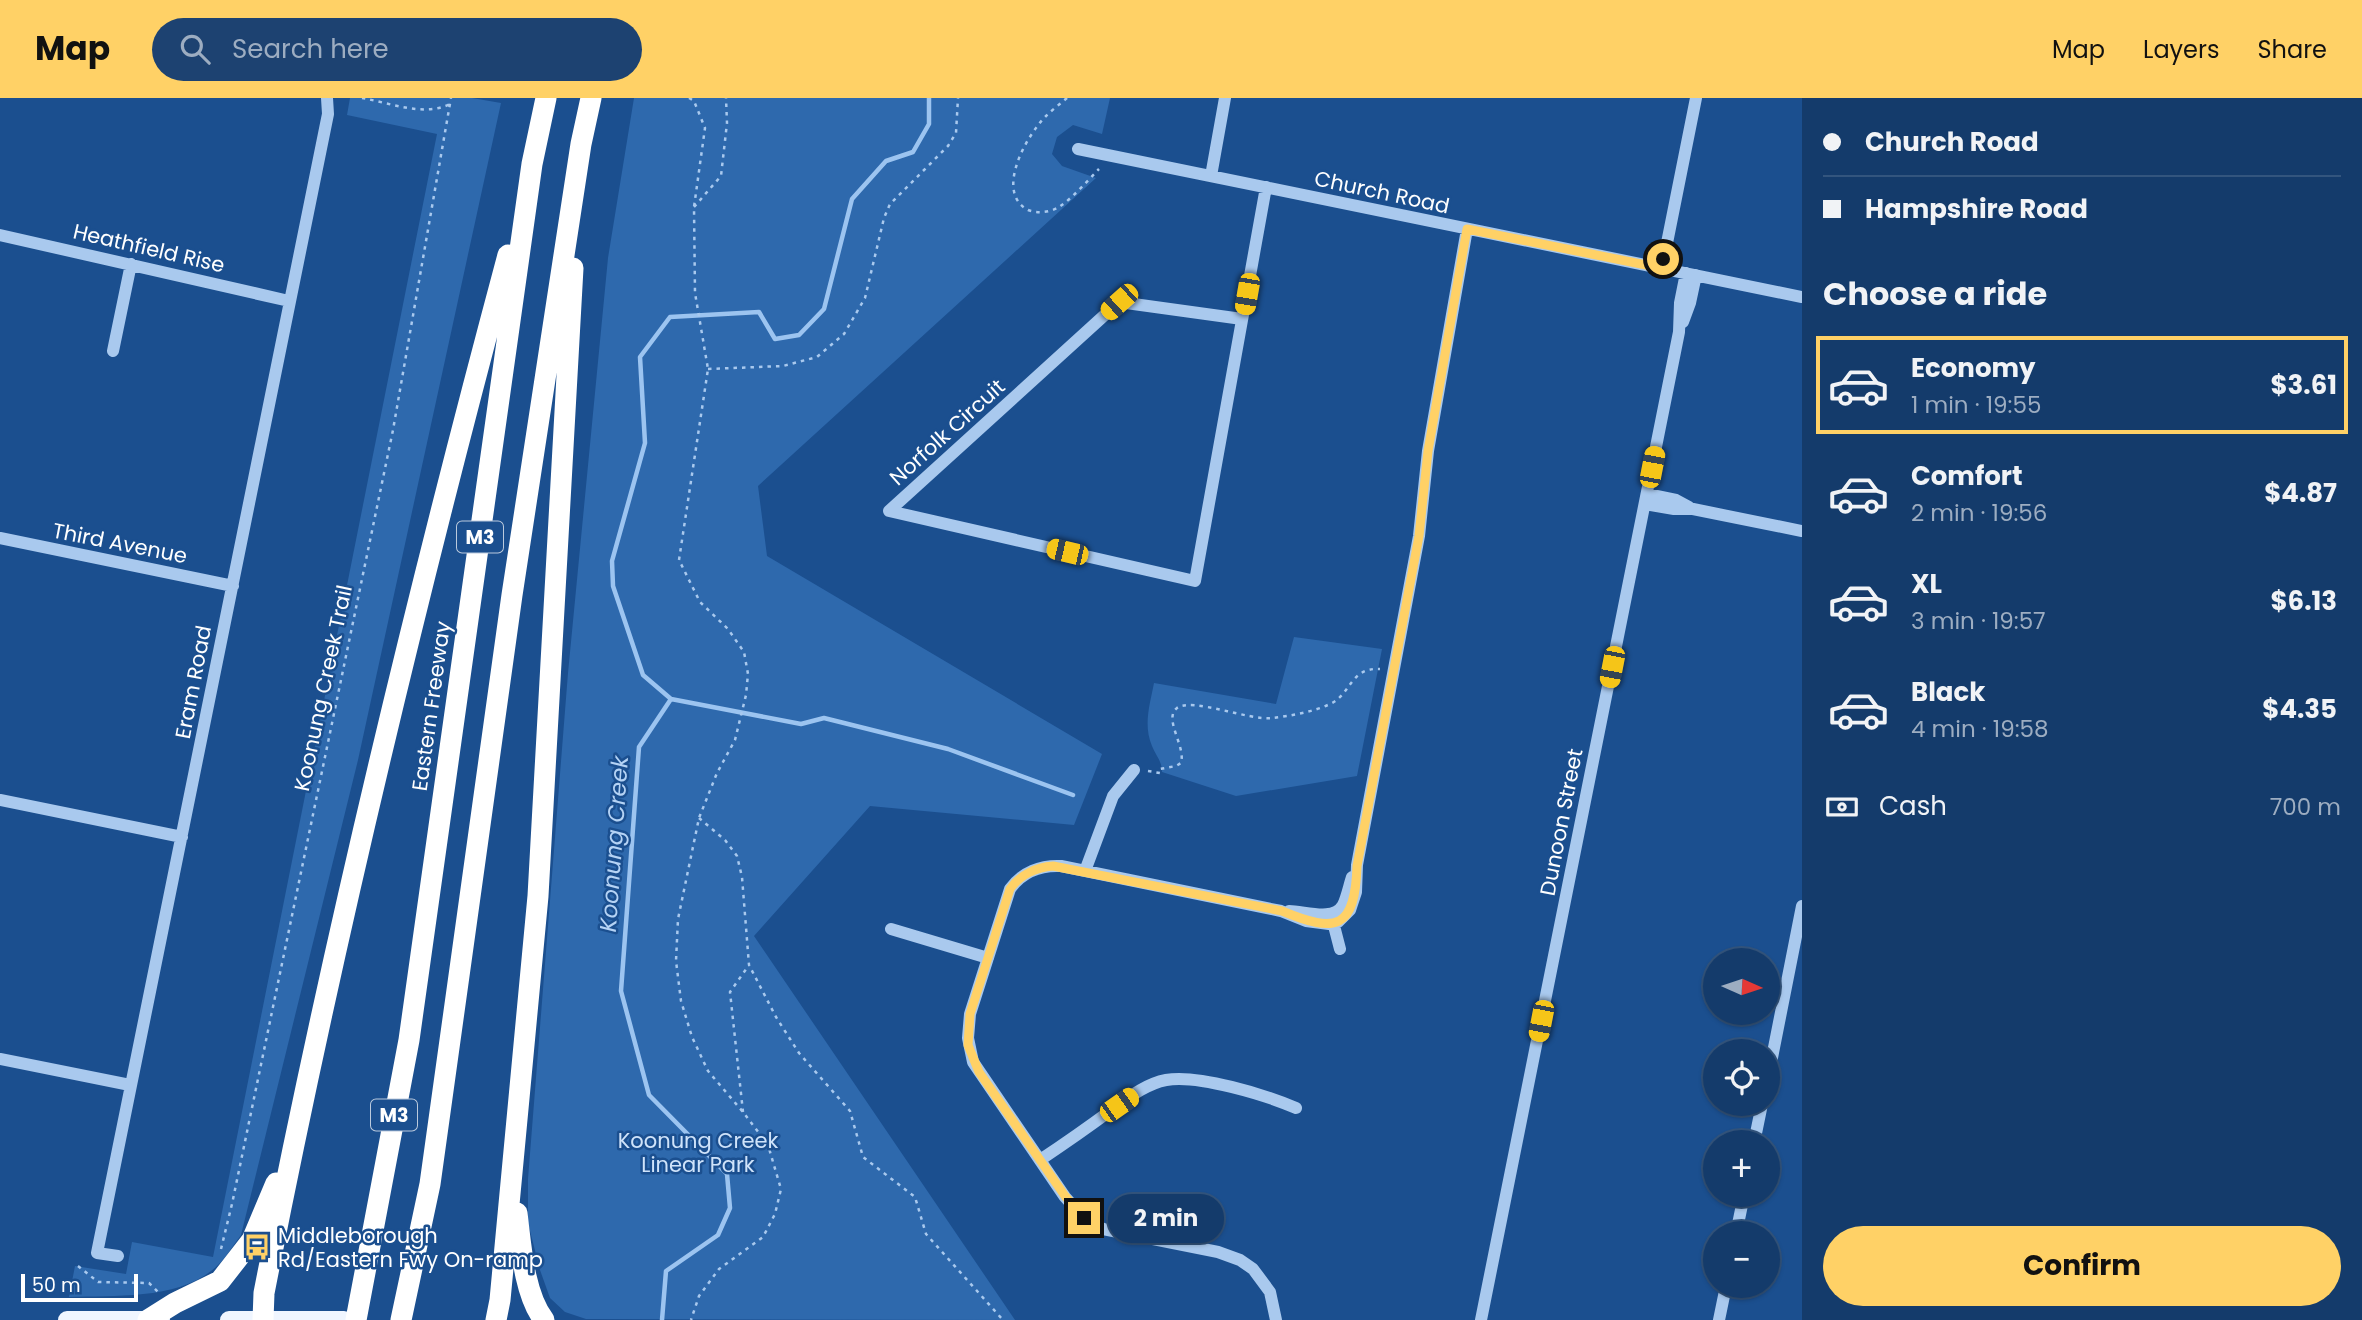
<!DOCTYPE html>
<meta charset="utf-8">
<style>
body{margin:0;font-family:Poppins,sans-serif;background:#1d4271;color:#f1f3f6;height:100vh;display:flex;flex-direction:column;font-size:26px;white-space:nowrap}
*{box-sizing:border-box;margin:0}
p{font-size:23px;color:#9dadc1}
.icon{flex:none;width:38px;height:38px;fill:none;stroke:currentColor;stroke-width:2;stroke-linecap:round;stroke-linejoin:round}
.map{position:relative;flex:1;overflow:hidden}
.panel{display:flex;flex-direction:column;background:#143b6b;width:560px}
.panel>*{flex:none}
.hud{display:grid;align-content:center;height:154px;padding:0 21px;background:#143b6b}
.needle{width:46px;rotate:93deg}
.controls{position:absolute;left:1703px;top:850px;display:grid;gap:14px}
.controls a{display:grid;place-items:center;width:77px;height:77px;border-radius:50%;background:#143b6b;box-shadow:0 2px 5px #0004,0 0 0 2px #33557e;font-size:35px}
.scale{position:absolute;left:21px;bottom:18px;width:117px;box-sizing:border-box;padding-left:7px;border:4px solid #fff;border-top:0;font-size:19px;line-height:24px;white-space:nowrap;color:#fff;-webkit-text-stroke:5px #1b4f8f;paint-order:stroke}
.end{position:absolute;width:32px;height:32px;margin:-16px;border:9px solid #ffd166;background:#111;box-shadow:0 0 0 4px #111}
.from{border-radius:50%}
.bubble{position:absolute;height:49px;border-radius:24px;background:#143b6b;box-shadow:0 2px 5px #0004,0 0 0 2px #33557e;font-size:23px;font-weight:700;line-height:49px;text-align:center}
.car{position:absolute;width:21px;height:42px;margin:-21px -10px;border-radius:9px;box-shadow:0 0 5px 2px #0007;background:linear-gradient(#f5c518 24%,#345 0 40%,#f5c518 0 76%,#345 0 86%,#f5c518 0)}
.hud b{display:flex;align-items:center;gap:24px;height:66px;font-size:26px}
.hud b+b{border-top:2px solid #33557e}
.hud i{width:18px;height:18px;background:#f1f3f6}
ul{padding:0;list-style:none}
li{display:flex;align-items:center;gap:21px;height:98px;margin:0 14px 10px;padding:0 7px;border:4px solid transparent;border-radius:0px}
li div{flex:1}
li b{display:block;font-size:26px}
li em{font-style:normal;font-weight:700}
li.on{border-color:#ffd166}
li>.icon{width:63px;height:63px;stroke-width:1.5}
h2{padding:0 21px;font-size:32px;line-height:84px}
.pay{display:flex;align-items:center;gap:18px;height:77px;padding:0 21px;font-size:26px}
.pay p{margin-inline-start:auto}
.primary-button{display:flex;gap:14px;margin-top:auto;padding:14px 21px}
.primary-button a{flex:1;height:80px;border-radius:42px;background:#ffd166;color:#111;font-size:28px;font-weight:700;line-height:80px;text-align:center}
header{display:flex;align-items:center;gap:42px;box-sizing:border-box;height:98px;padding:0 35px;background:#ffd166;color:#111}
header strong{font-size:33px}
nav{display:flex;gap:38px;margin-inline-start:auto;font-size:24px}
.search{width:490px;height:63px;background:#1d4271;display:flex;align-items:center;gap:18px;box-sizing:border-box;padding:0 24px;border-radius:38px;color:#9dadc1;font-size:26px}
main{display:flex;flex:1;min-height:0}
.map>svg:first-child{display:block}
.green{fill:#2e69ad}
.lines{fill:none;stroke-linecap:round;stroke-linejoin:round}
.stream{stroke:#9cc4f0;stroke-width:4.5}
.path{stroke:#a9c9ee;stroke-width:2.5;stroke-dasharray:3.5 5;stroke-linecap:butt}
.minor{stroke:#a9c9ee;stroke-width:12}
.major{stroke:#f0f6ff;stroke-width:18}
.highway{stroke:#fff;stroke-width:21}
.route{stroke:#ffd166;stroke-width:9}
.labels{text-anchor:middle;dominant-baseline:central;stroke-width:5;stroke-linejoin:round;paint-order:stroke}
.shield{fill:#1b4f8f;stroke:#bbcadd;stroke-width:2}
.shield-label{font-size:19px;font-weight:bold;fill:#fff}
.street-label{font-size:21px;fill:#fff;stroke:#1b4f8f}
.park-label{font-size:21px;fill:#cfe3fa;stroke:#1b4f8f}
.poi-label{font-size:21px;fill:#fff;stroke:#1b4f8f;text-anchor:start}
.water-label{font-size:23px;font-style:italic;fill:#b5d3f5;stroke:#1b4f8f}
</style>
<header>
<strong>Map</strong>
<div class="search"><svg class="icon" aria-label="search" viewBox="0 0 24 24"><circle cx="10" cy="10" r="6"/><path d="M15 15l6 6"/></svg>Search here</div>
<nav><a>Map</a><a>Layers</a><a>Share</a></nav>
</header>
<main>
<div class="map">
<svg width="1802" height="1222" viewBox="0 0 1802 1222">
<rect width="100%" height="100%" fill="#1b4f8f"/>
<!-- green -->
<path class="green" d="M350 0H472L501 5 358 662 241 1137C234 1146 228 1156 221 1164 185 1203 117 1197 69 1199L75 1168 126 1176 132 1144 213 1159 437 36 347 17Z
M634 0H1110L1102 36 1073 27 1057 39 1052 56 1062 68 1096 80 758 388 767 458 1102 656 1074 727 870 708 754 838 1015 1222 586 1221 565 1214 550 1200 540 1172 528 1125V1081L568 575 608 160Z
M1294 539 1382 551 1357 678 1236 698 1162 674C1162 663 1156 658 1152 648 1143 627 1150 606 1154 585L1276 606Z"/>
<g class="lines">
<!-- stream -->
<path class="stream" d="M671 601 801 626 824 620 948 651 1073 697
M662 1222 666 1173 718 1137 730 1110 727 1076 649 997 621 893 639 649 671 601 643 577 613 488 612 463 645 345 640 259 670 219 759 214 775 241 799 237 824 211 852 101 886 63 913 54 929 26V0"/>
<!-- path -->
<path class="path" d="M362 0C390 5 424 19 450 6
M689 0 694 3 705 30 694 109 695 195 708 271 679 462 700 504 728 531 744 554 748 576 746 597 735 642 717 675 699 720 678 821 676 863 681 903 692 939 708 973 743 1014 768 1047 781 1091 775 1116 763 1139 719 1171 699 1198 691 1222
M1067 0C1060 6 1052 12 1046 18 1027 37 994 94 1028 112 1038 116 1051 114 1059 109 1074 99 1087 83 1099 71
M694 109 721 78 727 25 726 0
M708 271 783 268 817 259 844 236 865 200 884 120 890 106 948 48 956 35 958 0
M1148 673 1160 675V671L1176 668 1181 665C1186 648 1163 621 1177 610 1192 599 1250 623 1272 620 1290 618 1313 614 1330 606 1351 597 1350 569 1380 571
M699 720 725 742 737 758 742 779 749 867 776 919 799 955 850 1013 863 1059 915 1099 926 1136 1003 1222
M743 1014 730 894 749 867
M221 1151 232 1106 393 332 451 0
M78 1168 98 1184 149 1185 159 1195"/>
<!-- minor -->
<path class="minor" d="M1078 51 1802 199
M1211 78 1225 0
M0 137 289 203
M1662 170 1696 0
M1242 221 1119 204 889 413 1195 483 1266 89
M1683 224 1690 205 1696 177
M113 253 131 166
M1647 396 1676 402 1689 409
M1645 406 1674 411H1693L1802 433
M0 440 233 488
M0 702 182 739
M1085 773 1113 698 1134 672
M1289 813C1305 813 1333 824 1343 807 1347 799 1349 788 1352 779
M1332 820 1340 851
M891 831 988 860
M0 961 130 987
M1768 980 1802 808
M1754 1045 1762 1006
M1040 1062C1064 1046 1087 1030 1110 1013 1127 1001 1145 986 1166 982 1197 976 1266 997 1296 1010
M1736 1136 1744 1097
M118 1158 97 1155 328 16 327 0
M1276 1222 1270 1194 1253 1171 1240 1162 1218 1154 1103 1131 1084 1120 1065 1099 973 964 968 940 970 916 1010 791C1022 774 1041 767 1061 768L1281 813 1306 823 1329 826 1338 824 1350 812 1356 794 1357 767 1419 438 1428 353 1467 131
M1481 1222 1679 234 1680 205 1686 175
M1719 1222 1726 1188"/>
<!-- major -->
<path class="major" d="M67 1222H161
M229 1222H344"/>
<!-- highway -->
<path class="highway" d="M517 1115C521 1148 524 1196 544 1222
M148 1222 175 1205 220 1183 252 1142 276 1085
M263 1222 264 1195C332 847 416 500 508 157
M356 1222 409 942 532 66 546 0
M401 1222 430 1086 512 497 581 46 591 0
M496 1222 500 1202 538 798 573 170"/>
</g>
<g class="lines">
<!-- route -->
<path class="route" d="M1084 1120 1065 1098 979 974 968 947 970 916 1010 791C1020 777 1036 769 1053 768L1282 813C1337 836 1355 831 1357 768L1419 438 1428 353 1467 131 1661 170 1663 161"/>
</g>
<!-- icons -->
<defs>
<g id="bus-bare" transform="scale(2.1)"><path d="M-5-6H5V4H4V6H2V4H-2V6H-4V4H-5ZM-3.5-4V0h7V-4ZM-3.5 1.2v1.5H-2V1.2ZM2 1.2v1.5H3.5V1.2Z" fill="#ffd166" stroke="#1b4f8f" stroke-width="2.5" paint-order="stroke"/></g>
</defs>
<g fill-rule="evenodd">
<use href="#bus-bare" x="257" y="1149"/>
</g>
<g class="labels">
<!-- shield labels -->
<g class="shield">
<rect x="457" y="423.5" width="46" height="31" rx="5"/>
<rect x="371" y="1001.5" width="46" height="31" rx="5"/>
</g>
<g class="shield-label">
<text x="480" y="439">M3</text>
<text x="394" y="1017">M3</text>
</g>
<!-- street labels -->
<g class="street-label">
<text transform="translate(1382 94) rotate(12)">Church Road</text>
<text transform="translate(149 150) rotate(13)">Heathfield Rise</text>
<text transform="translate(947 334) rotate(-42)">Norfolk Circuit</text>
<text transform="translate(120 445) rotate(11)">Third Avenue</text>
<text transform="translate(193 584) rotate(-79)">Eram Road</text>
<text transform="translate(323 590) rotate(-78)">Koonung Creek Trail</text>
<text transform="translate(431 608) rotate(-82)">Eastern Freeway</text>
<text transform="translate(1561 724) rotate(-79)">Dunoon Street</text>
</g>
<!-- park labels -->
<g class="park-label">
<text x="698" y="1042">Koonung Creek<tspan x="698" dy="24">Linear Park</tspan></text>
</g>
<!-- poi labels -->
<g class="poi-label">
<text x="278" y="1137">Middleborough<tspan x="278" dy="24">Rd/Eastern Fwy On-ramp</tspan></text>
</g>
<!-- water labels -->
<g class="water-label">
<text transform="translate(614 746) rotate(-86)">Koonung Creek</text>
</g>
</g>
</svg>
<div class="controls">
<a><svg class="needle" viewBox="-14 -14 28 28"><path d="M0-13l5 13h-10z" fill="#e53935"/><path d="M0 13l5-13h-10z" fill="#9dadc1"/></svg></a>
<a><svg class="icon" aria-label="locate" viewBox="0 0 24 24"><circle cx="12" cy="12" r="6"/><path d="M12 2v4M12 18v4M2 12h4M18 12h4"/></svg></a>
<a>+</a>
<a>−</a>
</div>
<div class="scale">50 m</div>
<i class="end from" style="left:1663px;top:161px"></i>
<i class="end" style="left:1084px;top:1120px"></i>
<div class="bubble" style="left:1108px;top:1096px;width:116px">2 min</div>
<i class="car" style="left:1247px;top:196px;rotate:190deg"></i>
<i class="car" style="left:1119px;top:204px;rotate:228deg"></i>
<i class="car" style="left:1652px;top:369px;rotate:11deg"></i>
<i class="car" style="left:1067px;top:454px;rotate:283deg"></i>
<i class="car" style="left:1612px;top:569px;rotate:191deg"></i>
<i class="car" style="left:1541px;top:923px;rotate:191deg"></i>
<i class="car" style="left:1119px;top:1007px;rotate:55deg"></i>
</div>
<section class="panel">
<div class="hud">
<b><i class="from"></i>Church Road</b>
<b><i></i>Hampshire Road</b>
</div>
<h2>Choose a ride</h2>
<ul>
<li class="on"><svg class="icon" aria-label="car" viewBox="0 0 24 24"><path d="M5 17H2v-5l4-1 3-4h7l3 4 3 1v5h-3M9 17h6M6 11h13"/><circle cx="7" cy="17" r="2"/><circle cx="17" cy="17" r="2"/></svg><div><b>Economy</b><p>1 min · 19:55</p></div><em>$3.61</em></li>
<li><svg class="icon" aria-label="car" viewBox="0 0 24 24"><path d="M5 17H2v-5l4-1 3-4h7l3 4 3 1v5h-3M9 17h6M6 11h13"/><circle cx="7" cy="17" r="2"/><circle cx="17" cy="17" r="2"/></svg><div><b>Comfort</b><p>2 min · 19:56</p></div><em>$4.87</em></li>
<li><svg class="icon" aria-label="car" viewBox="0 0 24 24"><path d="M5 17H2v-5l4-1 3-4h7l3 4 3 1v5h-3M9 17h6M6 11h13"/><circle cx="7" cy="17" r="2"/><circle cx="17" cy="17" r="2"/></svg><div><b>XL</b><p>3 min · 19:57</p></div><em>$6.13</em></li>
<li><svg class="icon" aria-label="car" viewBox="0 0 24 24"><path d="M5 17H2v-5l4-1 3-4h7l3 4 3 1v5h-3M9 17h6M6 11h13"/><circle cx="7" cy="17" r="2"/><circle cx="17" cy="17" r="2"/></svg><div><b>Black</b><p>4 min · 19:58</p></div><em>$4.35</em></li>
</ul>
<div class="pay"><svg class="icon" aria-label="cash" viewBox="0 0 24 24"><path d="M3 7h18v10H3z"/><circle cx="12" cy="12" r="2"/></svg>Cash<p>700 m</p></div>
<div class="primary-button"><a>Confirm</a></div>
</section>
</main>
